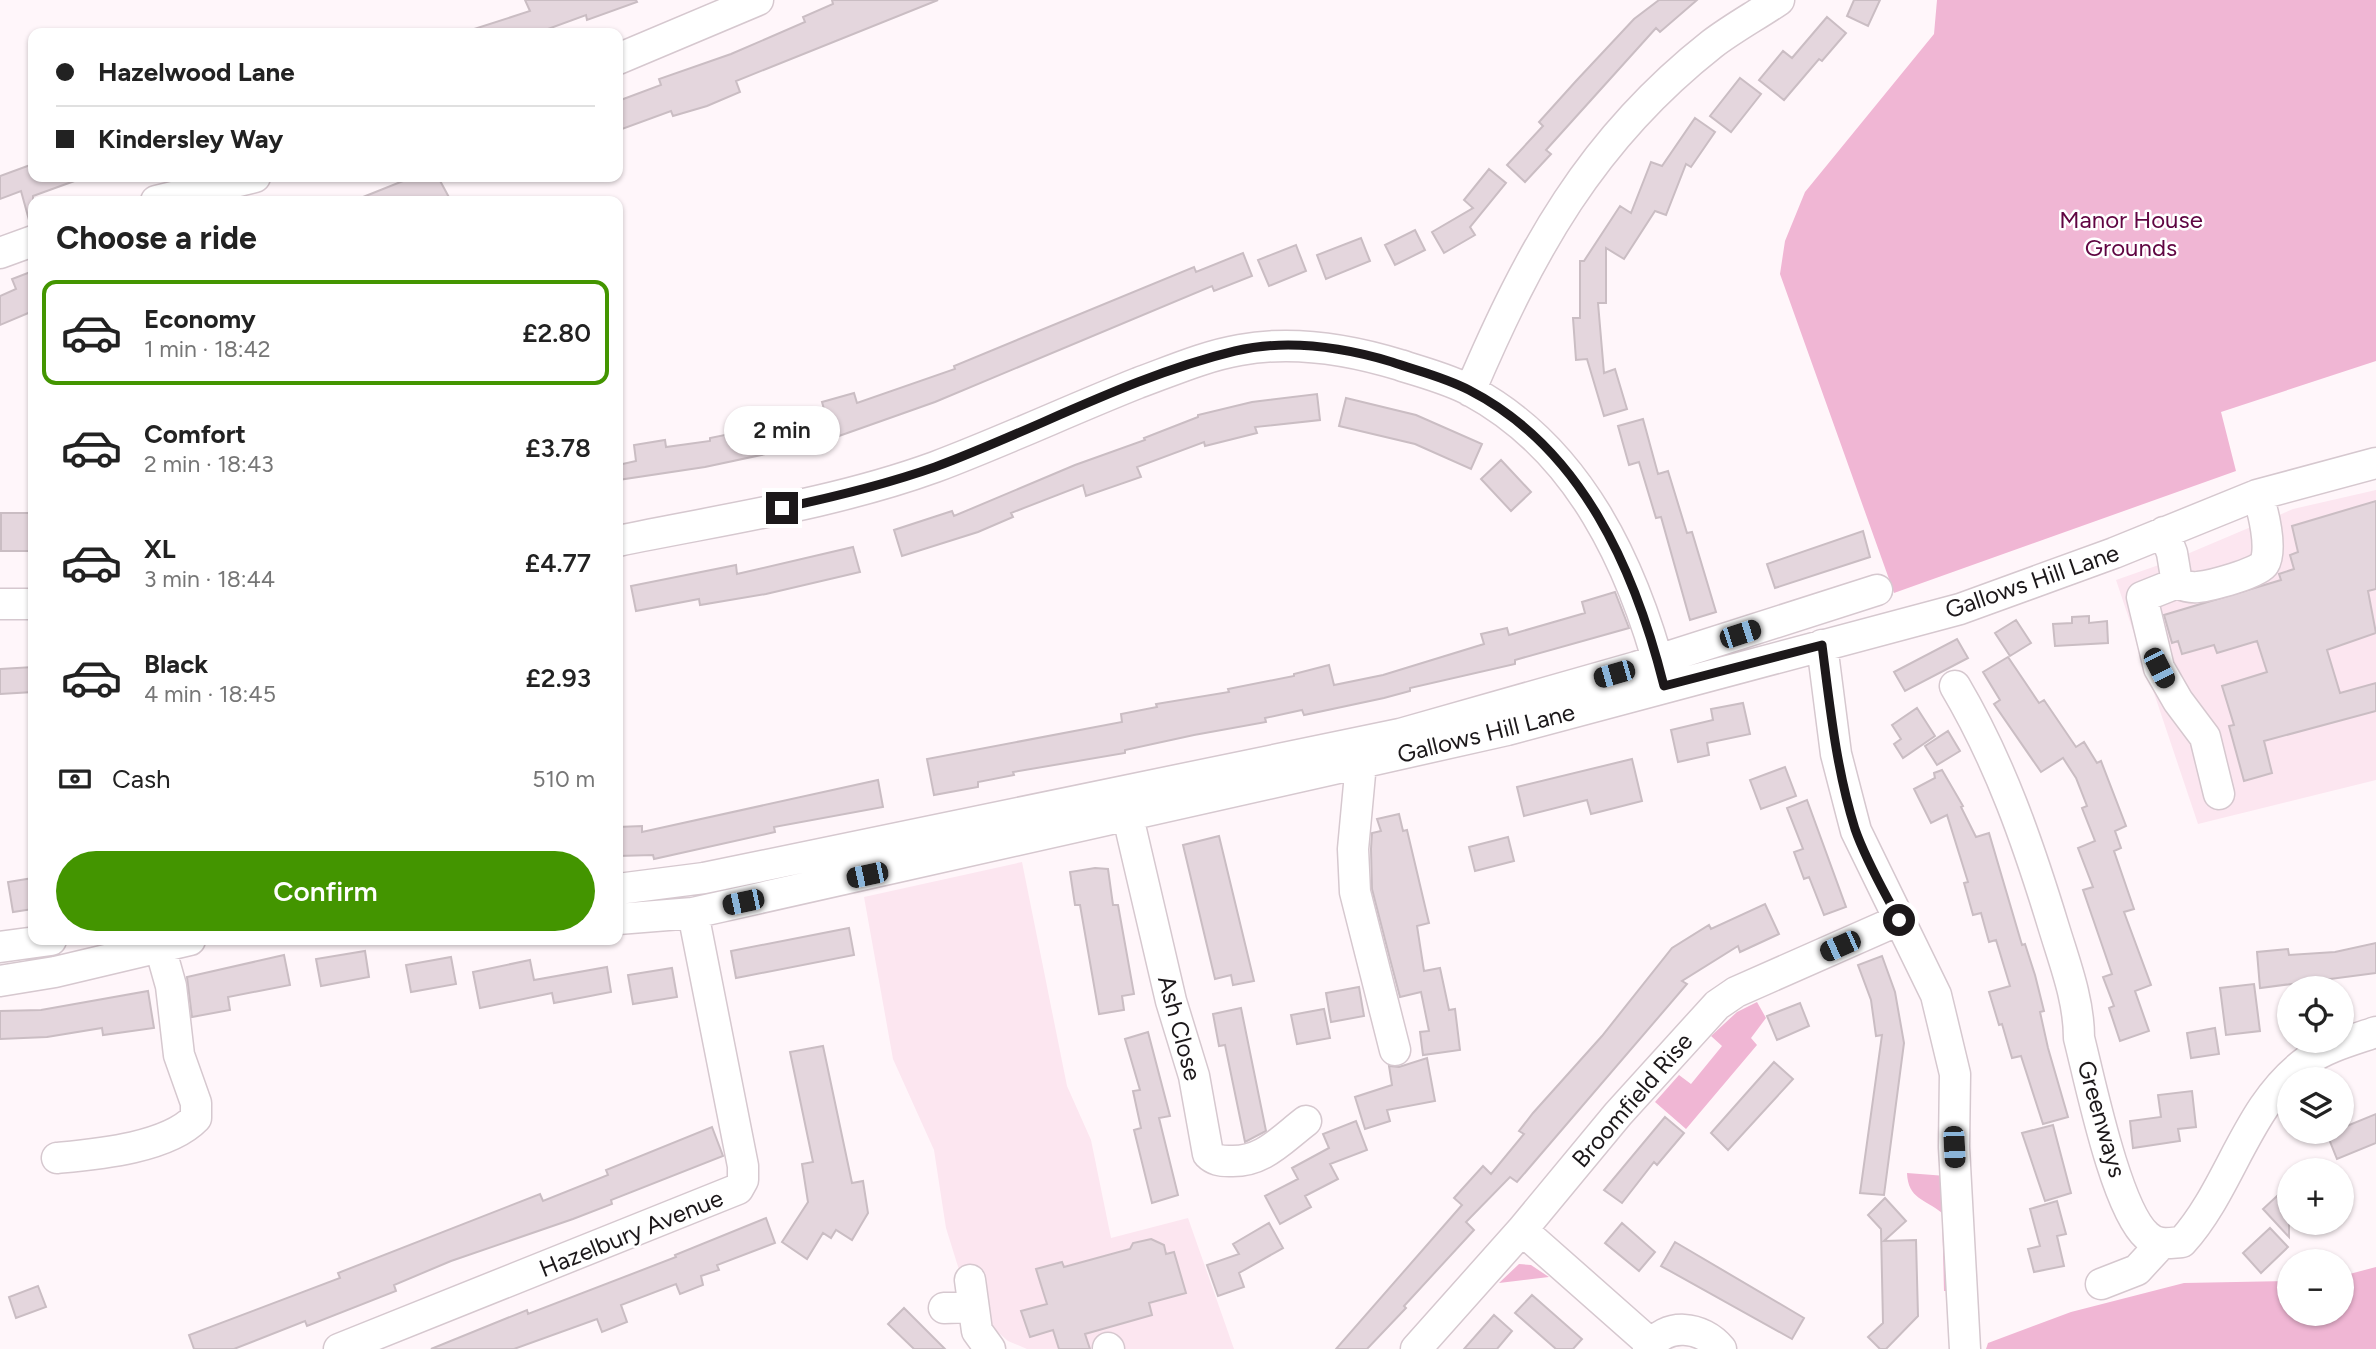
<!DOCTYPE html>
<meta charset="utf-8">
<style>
body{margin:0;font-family:Figtree,sans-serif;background:#f6f6f6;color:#222;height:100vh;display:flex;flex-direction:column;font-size:26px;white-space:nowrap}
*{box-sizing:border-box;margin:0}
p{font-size:23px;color:#767676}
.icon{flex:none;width:38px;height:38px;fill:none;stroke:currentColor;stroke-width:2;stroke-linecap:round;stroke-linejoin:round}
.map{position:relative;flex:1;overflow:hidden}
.sheet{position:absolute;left:28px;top:196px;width:595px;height:749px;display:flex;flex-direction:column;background:#fff;border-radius:14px;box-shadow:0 2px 5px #0004}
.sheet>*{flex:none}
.banner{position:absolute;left:28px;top:28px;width:595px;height:154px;border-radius:14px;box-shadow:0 2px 5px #0004;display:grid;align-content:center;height:154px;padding:0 28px;background:#fff}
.buttons{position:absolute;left:2277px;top:976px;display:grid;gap:14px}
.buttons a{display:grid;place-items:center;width:77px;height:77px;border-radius:50%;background:#fff;box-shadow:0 2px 5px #0004;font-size:35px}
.end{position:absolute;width:32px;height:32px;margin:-16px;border:9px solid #1c181a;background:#fff;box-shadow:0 0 0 4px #fff}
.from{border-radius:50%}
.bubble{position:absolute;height:49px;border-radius:24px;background:#fff;box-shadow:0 2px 5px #0004;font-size:23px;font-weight:600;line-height:49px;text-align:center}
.car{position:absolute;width:21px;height:42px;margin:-21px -10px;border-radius:9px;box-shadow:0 0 5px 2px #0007;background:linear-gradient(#222 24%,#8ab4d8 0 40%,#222 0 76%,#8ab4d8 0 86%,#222 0)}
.banner b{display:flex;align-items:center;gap:24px;height:66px;font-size:26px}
.banner b+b{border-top:2px solid #e0e0e0}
.banner i{width:18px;height:18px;background:#222}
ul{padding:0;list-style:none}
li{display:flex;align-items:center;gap:21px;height:105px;margin:0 14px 10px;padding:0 14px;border:4px solid transparent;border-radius:14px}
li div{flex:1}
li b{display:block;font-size:26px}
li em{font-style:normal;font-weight:600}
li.on{border-color:#439500}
li>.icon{width:63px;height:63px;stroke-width:1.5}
h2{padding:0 28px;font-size:32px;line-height:84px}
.pay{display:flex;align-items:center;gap:18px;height:77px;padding:0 28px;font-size:26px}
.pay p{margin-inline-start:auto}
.cta{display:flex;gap:14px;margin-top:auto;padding:14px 28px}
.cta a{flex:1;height:80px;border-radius:42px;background:#439500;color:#fff;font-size:28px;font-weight:600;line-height:80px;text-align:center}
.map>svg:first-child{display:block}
.built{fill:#fce6f0}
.green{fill:#f0b6d4}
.building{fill:#e4d6dd;stroke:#cabdc3;stroke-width:2}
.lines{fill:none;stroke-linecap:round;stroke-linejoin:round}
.minor-casing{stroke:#d6c8cf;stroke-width:33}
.minor{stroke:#fff;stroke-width:30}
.route{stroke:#1c181a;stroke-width:9}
.labels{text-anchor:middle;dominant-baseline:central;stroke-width:5;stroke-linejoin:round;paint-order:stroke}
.park-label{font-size:24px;fill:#600542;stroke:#fff}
.street-label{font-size:24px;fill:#1c181a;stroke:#fff}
</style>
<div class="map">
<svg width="2376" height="1349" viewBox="0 0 2376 1349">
<rect width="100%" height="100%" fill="#fff6fa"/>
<!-- built -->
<path class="built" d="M2376 490V780L2198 824 2116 580 2173 560 2293 509Z
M1022 862 1067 1086 1091 1140 1111 1238 1188 1218 1234 1349H1027L1008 1341 993 1328 989 1319 986 1275 960 1273 946 1228 934 1150 893 1059 864 897Z"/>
<!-- green -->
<path class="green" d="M1937 0H2376V361L2221 412 2236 471 1894 593 1780 274 1785 241 1805 192 1934 34Z
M1757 1002 1766 1018 1751 1038 1757 1045 1686 1129 1655 1102 1679 1075 1691 1084 1722 1046 1711 1036 1737 1012Z
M1907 1173 1946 1176 1953 1291H1944L1942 1213C1925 1199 1908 1199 1907 1173Z
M1519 1264 1531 1265 1549 1277 1499 1283Z
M2376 1267V1349H1986L1988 1343 2071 1312 2184 1283 2289 1281V1314H2342V1276Z"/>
<!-- building -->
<path class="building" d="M525 0H636L637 2 587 20 586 15 537 33H471V30L530 11Z
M832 0H938L736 81 740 92 707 106 673 116 671 111 622 129 618 118V101L661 85 659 79 731 54 805 22 803 17 833 4Z
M1659 0H1697L1660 32 1656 28 1546 150 1551 154 1525 182 1507 165 1543 126 1539 122 1576 81 1634 19Z
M1854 0H1880L1868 26 1847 16Z
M1827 17 1846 33 1822 61 1819 59 1784 100 1759 80 1783 51 1792 58Z
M1740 78 1761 94 1731 132 1710 116Z
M1695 118 1715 132 1691 167 1686 164 1666 215 1655 211 1624 259 1606 248V303H1598L1604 373 1615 369 1627 409 1604 416 1587 359 1576 360 1573 318H1580V261H1584L1620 206 1631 213 1651 162 1662 166Z
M33 164V177L80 179 33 196V219L29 220 21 191 0 199V176Z
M1489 169 1506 183 1470 227 1475 235 1444 253 1432 232 1473 208 1464 200Z
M413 177H438L451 201H353Z
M1415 230 1425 250 1395 265 1385 245Z
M1361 238 1370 261 1326 279 1317 255Z
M1296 245 1306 271 1269 286 1258 260Z
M1243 253 1252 276 1214 291 1212 286 935 402 822 442 705 467 618 480V465L636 461 634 445 665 440 666 447 710 441V438L784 423 783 416 824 409 822 402 854 393 857 403 955 369 954 366 1194 267 1196 272Z
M33 271V311L0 325V296L16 289 12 279Z
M1317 394 1320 420 1255 427 1257 433 1205 446 1204 442 1137 467 1141 477 1086 496 1083 485 1011 513 1013 517 978 532 902 556 894 530 952 511 954 516 1075 465 1145 440 1144 438 1198 417V415L1252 402Z
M1346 398 1416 415 1482 444 1471 469 1415 444 1339 426Z
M1643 419 1658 474 1668 471 1687 533 1692 532 1716 612 1690 620 1661 517 1656 518 1639 462 1629 465 1618 426Z
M1501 460 1531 492 1511 511 1481 479Z
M2376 501V589L2368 591 2376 633 2327 650 2340 693 2376 683V711L2264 741 2272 773 2244 781 2229 726 2234 725 2222 686 2267 672 2257 641 2217 653 2214 645 2182 654 2178 641 2172 643 2164 615 2281 580 2279 574 2294 569 2290 555 2298 552 2292 526Z
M1 513H33V551H1Z
M1863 531 1870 557 1775 588 1767 564Z
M853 547 860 572 766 594 700 605 699 599 636 611 631 586 736 565 737 574Z
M1615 592 1629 628 1515 660V664L1410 688V691L1384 698 1304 715 1302 710 1265 718 1266 722 1194 735 1125 750V753L1013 772 1014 775 978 782V787L934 795 927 759 1122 722 1121 714 1157 707 1156 704 1229 692 1228 689 1294 676V674L1329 665 1334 685 1383 675 1484 644 1481 634 1507 628 1509 635 1585 613 1582 602Z
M2089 616V623L2107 621 2108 643 2055 646 2053 624 2072 623V617Z
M2016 620 2031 643 2010 656 1995 633Z
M1957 639 1968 658 1905 691 1894 672Z
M2008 657 2039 703 2044 700 2076 747 2084 742 2097 763 2101 761 2126 826 2115 831 2121 848 2114 851 2134 909 2124 912 2151 985 2135 991 2149 1031 2120 1041 2109 1008 2114 1006 2103 977 2112 974 2083 890 2093 887 2078 848 2095 841 2082 808 2087 806 2076 778 2063 758 2041 772 1994 704 2000 700 1983 672Z
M33 667V692L0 694V669Z
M1743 703 1750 734 1707 743 1709 755 1678 762 1671 730 1713 720 1711 709Z
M1917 708 1935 736 1903 758 1894 744 1901 739 1892 725Z
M1948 731 1960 751 1937 765 1925 746Z
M1632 759 1642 801 1591 814 1587 800 1524 816 1517 787Z
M1785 767 1796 796 1761 809 1750 780Z
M1942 770 1963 806 1961 807 1976 837 1989 833 2022 945 2025 944 2035 975 2044 1011 2040 1012 2048 1048 2068 1117 2043 1124 2021 1056 2012 1058 2002 1024 1999 1025 1989 992 2010 986 1996 940 1989 942 1981 913 1973 915 1964 883 1968 882 1947 815 1931 823 1914 789 1935 778 1934 773Z
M878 780 883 807 774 827 775 832 654 859 653 855 618 856V827L642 826V832Z
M1807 800 1846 907 1824 915 1809 877 1804 879 1794 852 1803 849 1787 808Z
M1399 814 1403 831 1407 830 1429 923 1417 926 1424 971 1440 968 1449 1010 1455 1009 1460 1050 1423 1055 1420 1032 1429 1031 1421 992 1400 997 1390 959 1372 889 1371 849 1372 833 1381 831 1377 819Z
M1219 836 1254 981 1233 985 1231 975 1215 979 1183 845Z
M1508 837 1514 861 1475 871 1469 847Z
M1095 868 1108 869 1113 905H1118L1134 994 1122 996 1124 1010 1099 1014 1080 905H1075L1070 872Z
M33 878V909L13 912 8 882Z
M1765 904 1779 934 1740 952 1738 946 1682 981 1687 984 1517 1182 1510 1177 1466 1222 1474 1230 1404 1306 1406 1308 1367 1349H1336L1462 1205 1454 1198 1483 1166 1491 1174 1524 1134 1519 1131 1533 1113 1602 1036 1672 948 1709 925 1711 929Z
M849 928 854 955 736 978 731 951Z
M2376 943V973L2260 988 2257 952 2288 949 2289 955 2335 952Z
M365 951 369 977 321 986 316 959Z
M284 955 290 985 228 997 230 1010 192 1017 187 977Z
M1882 956 1895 992 1904 1043 1884 1195 1860 1193 1882 1035 1876 1036 1871 1000 1858 965Z
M451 957 456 984 411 992 406 965Z
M530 960 534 980 607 967 611 992 554 1003 552 993 480 1008 473 972Z
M672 968 677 997 633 1004 628 975Z
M2254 984 2260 1031 2226 1035 2220 988Z
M1359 987 1364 1016 1331 1022 1326 993Z
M148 991 154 1028 103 1035 102 1028 47 1037 0 1039V1011L41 1010Z
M1800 1003 1809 1026 1777 1040 1767 1016Z
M1241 1008 1266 1131 1245 1142 1225 1045 1219 1046 1213 1014Z
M1324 1009 1330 1038 1297 1044 1291 1015Z
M2215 1028 2219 1054 2191 1058 2187 1033Z
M1148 1032 1170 1116 1159 1118 1178 1195 1152 1203 1134 1130 1141 1128 1133 1091 1140 1090 1125 1039Z
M823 1046 852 1183 863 1181 868 1213 852 1240 836 1230 831 1238 823 1233 807 1259 782 1242 808 1202 802 1164 813 1162 790 1052Z
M1427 1058 1435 1101 1387 1110 1390 1121 1365 1129 1355 1097 1392 1085 1389 1066 1399 1067Z
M1774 1062 1793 1079 1728 1150 1711 1133Z
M2192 1091 2196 1127 2178 1129 2180 1141 2133 1148 2130 1121 2161 1117 2158 1095Z
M2376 1114V1143L2337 1159 2327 1134 2342 1132V1128Z
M1665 1117 1684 1133 1657 1165 1654 1162 1622 1203 1604 1190Z
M1356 1121 1367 1150 1330 1164 1338 1179 1305 1196 1311 1207 1280 1224 1265 1196 1298 1179 1292 1168 1329 1148 1323 1134Z
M2053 1125 2071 1193 2045 1201 2022 1133Z
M712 1127 723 1156 611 1200 612 1204 573 1219 451 1261 394 1285 396 1291 307 1326 305 1321 234 1349H194L189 1335 340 1278 338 1273 540 1194 543 1201 608 1175 606 1170Z
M2289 1185V1237L2263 1209Z
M1885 1198 1906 1221 1884 1241 1916 1240 1918 1316 1886 1349H1880L1868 1337 1883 1323 1881 1229 1868 1215Z
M2057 1201 2066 1234 2057 1236 2064 1266 2034 1272 2028 1249 2040 1246 2030 1209Z
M766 1218 775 1243 717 1265 719 1270 701 1276 703 1285 680 1294 676 1284 621 1305 627 1322 602 1332 597 1319 514 1349H431L527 1310 528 1314 676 1257 675 1255Z
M1269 1223 1283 1248 1239 1273 1244 1287 1218 1296 1207 1265 1239 1254 1233 1244Z
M1622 1223 1655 1252 1639 1271 1605 1243Z
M2270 1228 2288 1247 2261 1273 2243 1253Z
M1151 1239 1164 1245 1166 1254 1174 1252 1186 1293 1149 1303 1152 1315 1085 1334 1090 1349H1059L1053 1330 1030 1337 1021 1311 1047 1304 1036 1269 1062 1262 1064 1267 1130 1249 1133 1243Z
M1675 1242 1804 1318 1792 1339 1661 1266Z
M38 1286 46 1307 16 1318 9 1297Z
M1532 1295 1582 1339 1573 1349H1556L1515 1313Z
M904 1308 945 1349H914L888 1324Z
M1494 1315 1512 1331 1497 1349H1464Z"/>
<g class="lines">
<!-- minor casing -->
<g class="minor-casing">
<path id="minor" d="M618 59 758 0
M156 201 255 177
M0 253 33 241
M1470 391C1530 251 1590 140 1712 44 1733 28 1757 15 1779 0
M2164 532 2172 553 2177 583C2184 586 2190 588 2198 587 2210 586 2259 573 2264 564 2273 550 2263 509 2257 495
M618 541C724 519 833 504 935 467 1004 441 1070 410 1138 383 1171 371 1205 356 1240 350 1294 340 1348 349 1400 365 1424 373 1449 379 1471 391 1580 450 1633 566 1663 680
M2177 583 2142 597 2159 668 2178 701 2205 737 2219 794
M0 604H33
M1822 645 1836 754 1856 831 1936 995 1955 1074 1954 1147 1965 1349
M1955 686C2000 762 2028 843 2054 928 2065 964 2079 1000 2079 1038 2090 1081 2116 1209 2147 1236 2158 1246 2168 1243 2182 1242 2231 1188 2246 1105 2307 1061 2326 1047 2353 1040 2376 1032
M1358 765 1360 774 1353 849 1355 892 1395 1050
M1128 817 1171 1001 1194 1076 1208 1154C1214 1160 1220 1161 1229 1161 1262 1163 1281 1140 1306 1121
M618 889 704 878 1400 734 1636 667 1877 590
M618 919 693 913 1507 730 1960 609 2114 553 2257 495 2376 463
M0 947 51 940
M0 981 55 972 190 940
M57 1158C98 1154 167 1148 196 1118V1103L179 1055 171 986 160 947
M1522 1230 1651 1344
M970 1280 977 1331 990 1349
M2101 1284 2137 1270 2161 1244
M944 1308 971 1307
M1108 1348 1109 1349
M339 1349 738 1189 743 1180V1166L693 913
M1416 1349 1522 1230 1618 1114 1717 1005 1736 992 1899 920
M1648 1349C1666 1321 1702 1326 1721 1349"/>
</g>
<!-- minor -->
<use href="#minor" class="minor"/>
</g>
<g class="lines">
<!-- route -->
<path class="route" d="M782 508C834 497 884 485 935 467 1035 430 1131 376 1235 351 1286 339 1342 347 1392 362 1418 371 1444 377 1469 390 1582 448 1635 570 1664 686L1822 645C1830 707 1836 768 1855 829 1866 861 1884 891 1899 920"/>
</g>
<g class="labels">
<!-- park labels -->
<g class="park-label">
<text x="2131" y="219">Manor House<tspan x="2131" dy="28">Grounds</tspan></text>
</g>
<!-- street labels -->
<g class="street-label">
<text transform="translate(2032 581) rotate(-19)">Gallows Hill Lane</text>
<text transform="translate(1486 733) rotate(-14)">Gallows Hill Lane</text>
<text transform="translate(1180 1028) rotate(75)">Ash Close</text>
<text transform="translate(1632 1100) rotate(-49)">Broomfield Rise</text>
<text transform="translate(2102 1119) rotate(74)">Greenways</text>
<text transform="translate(631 1233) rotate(-22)">Hazelbury Avenue</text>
</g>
</g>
</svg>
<div class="buttons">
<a><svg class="icon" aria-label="locate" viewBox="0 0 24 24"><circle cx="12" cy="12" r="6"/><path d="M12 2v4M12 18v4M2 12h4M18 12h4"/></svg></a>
<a><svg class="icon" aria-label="layers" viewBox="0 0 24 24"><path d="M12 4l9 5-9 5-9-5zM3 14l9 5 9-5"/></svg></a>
<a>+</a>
<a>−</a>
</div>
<i class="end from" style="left:1899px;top:920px"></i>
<i class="end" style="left:782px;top:508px"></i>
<div class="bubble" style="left:724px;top:406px;width:116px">2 min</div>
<i class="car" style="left:1740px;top:634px;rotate:72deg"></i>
<i class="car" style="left:2159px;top:668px;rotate:153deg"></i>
<i class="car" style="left:1614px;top:674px;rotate:254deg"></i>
<i class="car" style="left:867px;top:875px;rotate:258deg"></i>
<i class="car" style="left:743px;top:902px;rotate:258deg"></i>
<i class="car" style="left:1840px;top:946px;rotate:246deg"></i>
<i class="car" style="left:1954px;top:1147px;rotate:177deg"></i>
<div class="banner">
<b><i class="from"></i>Hazelwood Lane</b>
<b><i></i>Kindersley Way</b>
</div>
<section class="sheet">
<h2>Choose a ride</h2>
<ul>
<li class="on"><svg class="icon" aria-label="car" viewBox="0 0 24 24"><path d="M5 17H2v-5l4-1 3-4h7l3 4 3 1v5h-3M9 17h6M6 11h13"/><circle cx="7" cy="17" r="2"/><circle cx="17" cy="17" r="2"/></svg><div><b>Economy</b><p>1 min · 18:42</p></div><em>£2.80</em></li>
<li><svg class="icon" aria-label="car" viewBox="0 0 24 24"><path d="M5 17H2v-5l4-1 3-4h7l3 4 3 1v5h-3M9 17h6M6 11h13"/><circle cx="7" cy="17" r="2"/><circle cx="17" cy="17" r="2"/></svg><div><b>Comfort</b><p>2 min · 18:43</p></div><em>£3.78</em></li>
<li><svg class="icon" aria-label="car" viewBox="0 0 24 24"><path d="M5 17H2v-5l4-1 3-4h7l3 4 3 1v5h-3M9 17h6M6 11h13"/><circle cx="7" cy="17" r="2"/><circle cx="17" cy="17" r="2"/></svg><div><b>XL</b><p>3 min · 18:44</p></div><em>£4.77</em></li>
<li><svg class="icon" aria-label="car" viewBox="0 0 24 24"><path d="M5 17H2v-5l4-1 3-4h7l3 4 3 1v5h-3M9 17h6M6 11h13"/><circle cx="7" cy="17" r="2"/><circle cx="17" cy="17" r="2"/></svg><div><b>Black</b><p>4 min · 18:45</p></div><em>£2.93</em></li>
</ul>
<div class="pay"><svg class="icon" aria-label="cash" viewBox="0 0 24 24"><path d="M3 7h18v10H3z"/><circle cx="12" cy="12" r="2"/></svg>Cash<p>510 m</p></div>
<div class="cta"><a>Confirm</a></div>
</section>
</div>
